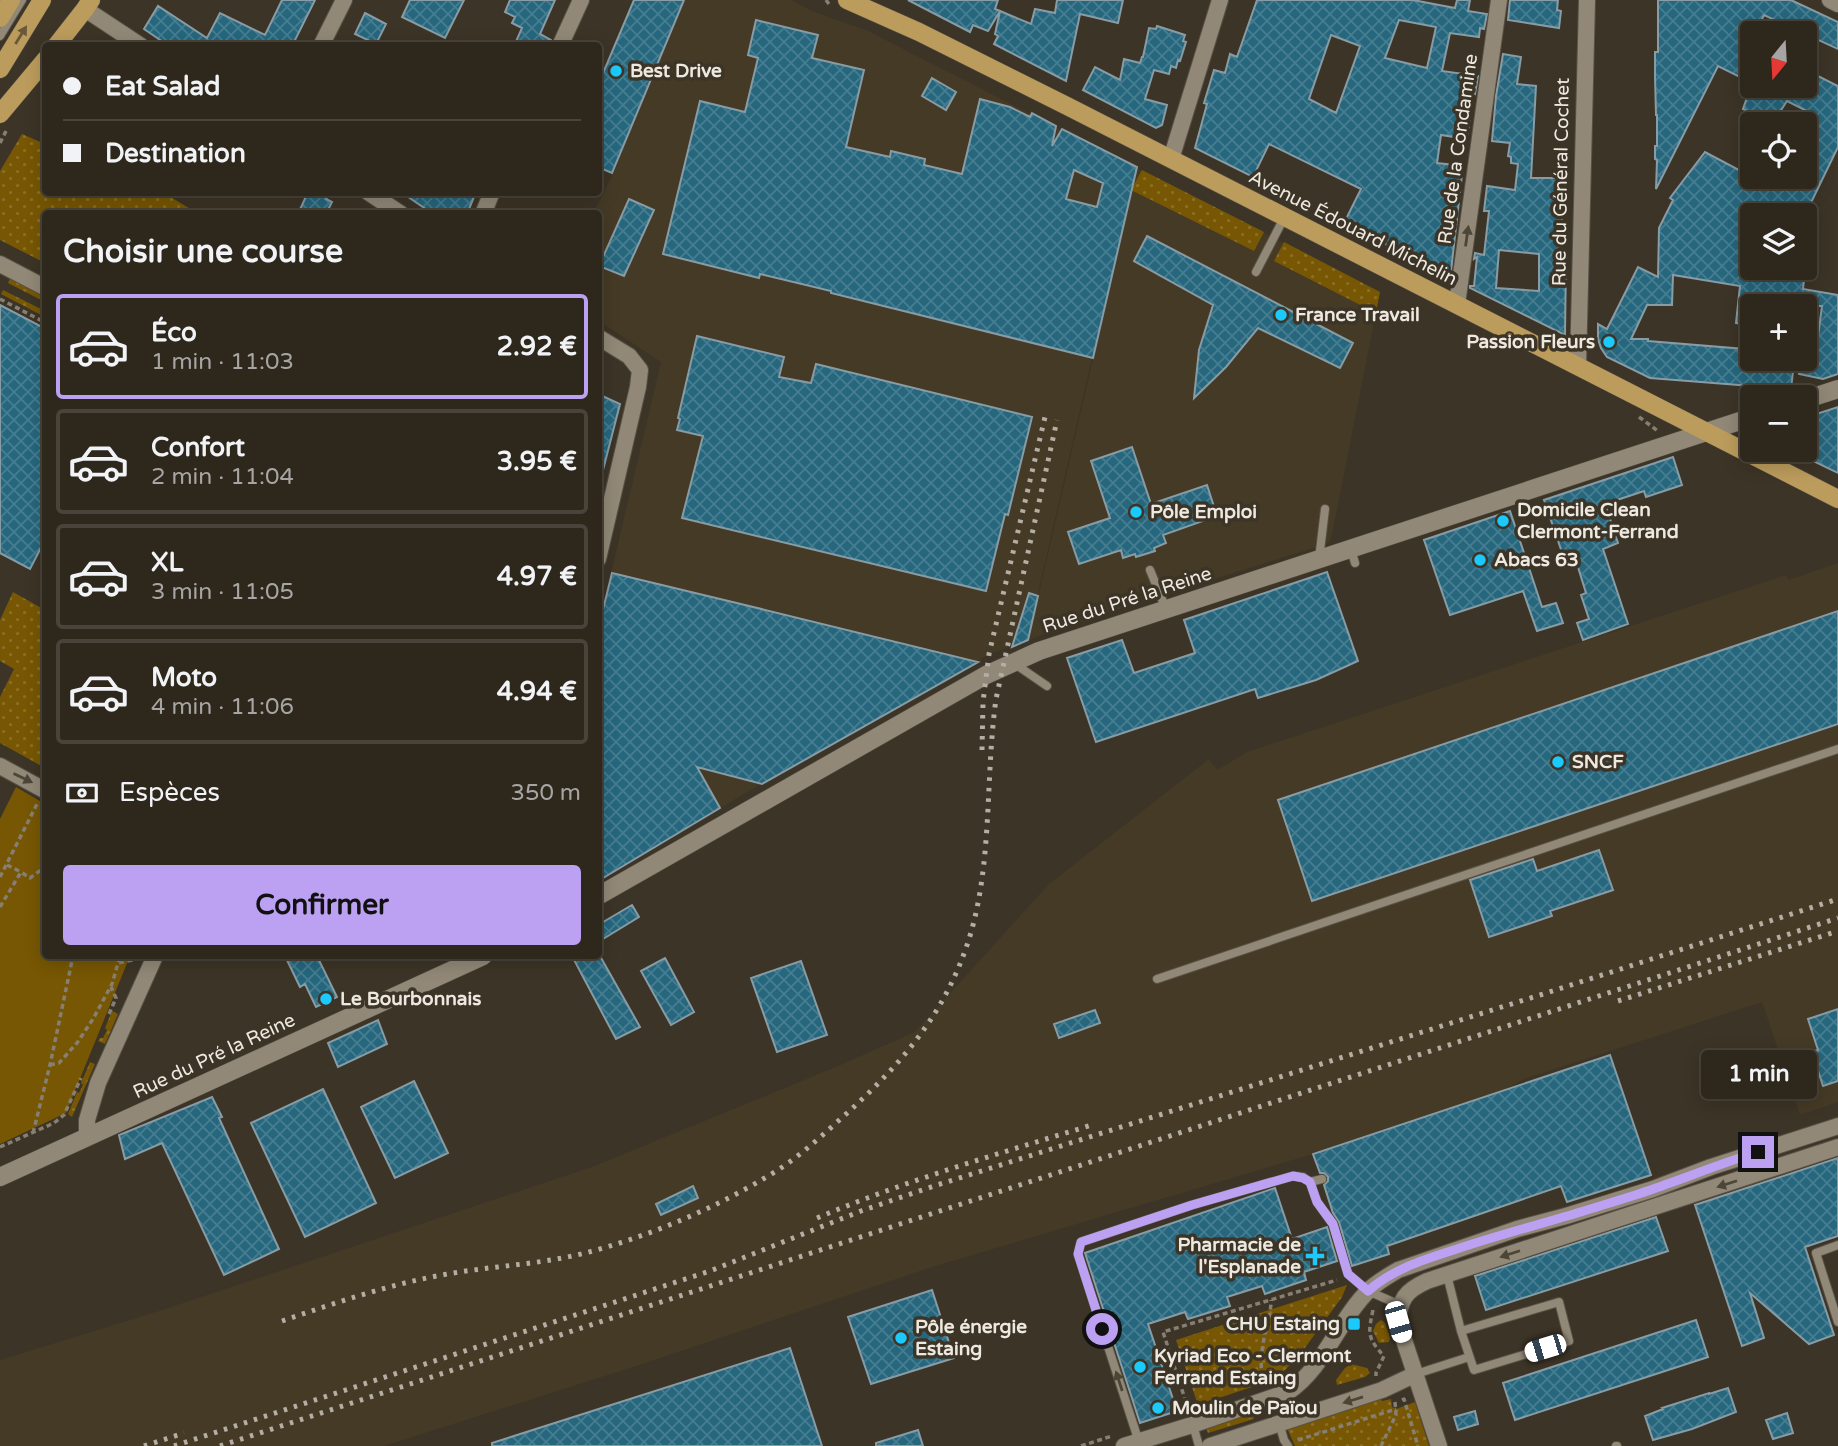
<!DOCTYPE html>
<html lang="fr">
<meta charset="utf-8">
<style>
body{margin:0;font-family:"Varela Round",sans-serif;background:#393329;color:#f1f3f6;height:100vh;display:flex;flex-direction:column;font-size:26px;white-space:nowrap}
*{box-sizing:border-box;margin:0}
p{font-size:23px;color:#a7a5a3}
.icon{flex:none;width:38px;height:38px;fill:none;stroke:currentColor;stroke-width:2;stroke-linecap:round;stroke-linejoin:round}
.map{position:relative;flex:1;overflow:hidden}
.side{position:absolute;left:42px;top:210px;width:560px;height:749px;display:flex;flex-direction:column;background:#2d271c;border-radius:7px;box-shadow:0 4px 18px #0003,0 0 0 2px #48443b}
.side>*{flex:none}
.guide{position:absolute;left:42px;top:42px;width:560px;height:154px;border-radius:7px;box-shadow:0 4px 18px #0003,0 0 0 2px #48443b;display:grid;align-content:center;height:154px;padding:0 21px;background:#2d271c}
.needle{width:46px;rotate:198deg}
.buttons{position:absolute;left:1740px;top:21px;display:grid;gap:14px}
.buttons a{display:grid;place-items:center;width:77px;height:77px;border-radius:7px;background:#2d271c;box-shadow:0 4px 18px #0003,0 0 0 2px #48443b;font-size:35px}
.end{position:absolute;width:32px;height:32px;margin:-16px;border:9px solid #bca0f2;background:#111;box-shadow:0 0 0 4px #111}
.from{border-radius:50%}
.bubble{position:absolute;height:49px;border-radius:7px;background:#2d271c;box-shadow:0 4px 18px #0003,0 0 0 2px #48443b;font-size:23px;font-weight:700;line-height:49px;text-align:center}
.car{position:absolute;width:21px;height:42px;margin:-21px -10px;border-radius:9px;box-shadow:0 0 5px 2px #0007;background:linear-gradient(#fff 24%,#345 0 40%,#fff 0 76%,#345 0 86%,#fff 0)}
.guide b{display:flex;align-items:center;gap:24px;height:66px;font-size:26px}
.guide b+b{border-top:2px solid #48443b}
.guide i{width:18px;height:18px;background:#f1f3f6}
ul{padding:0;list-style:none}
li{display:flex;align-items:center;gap:21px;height:105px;margin:0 14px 10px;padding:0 7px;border:4px solid #48443b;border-radius:7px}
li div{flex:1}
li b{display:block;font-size:26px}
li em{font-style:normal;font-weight:700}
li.selected{border-color:#bca0f2}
li>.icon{width:63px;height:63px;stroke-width:1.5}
h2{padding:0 21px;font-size:32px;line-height:84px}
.pay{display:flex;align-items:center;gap:18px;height:77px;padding:0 21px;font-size:26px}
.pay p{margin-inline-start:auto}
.button{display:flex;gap:14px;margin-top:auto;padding:14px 21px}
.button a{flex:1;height:80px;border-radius:7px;background:#bca0f2;color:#111;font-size:28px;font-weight:700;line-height:80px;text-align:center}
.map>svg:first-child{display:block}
.built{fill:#453a25}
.grass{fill:url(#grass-dots)}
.green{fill:#775703}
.building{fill:url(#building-cross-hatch);stroke:#889ca5;stroke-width:2;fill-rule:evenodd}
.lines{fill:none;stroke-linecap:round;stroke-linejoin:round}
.lane-casing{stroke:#585145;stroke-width:10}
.street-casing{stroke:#585145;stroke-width:18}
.secondary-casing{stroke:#585145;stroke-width:19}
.primary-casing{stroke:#585145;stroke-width:19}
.path{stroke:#867f73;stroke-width:3.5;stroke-dasharray:5 3.5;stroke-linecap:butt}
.lane{stroke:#918877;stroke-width:8}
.street{stroke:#918877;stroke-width:16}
.secondary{stroke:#918877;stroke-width:18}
.primary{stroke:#bc9c5c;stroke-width:18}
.rail{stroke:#b4aea4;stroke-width:5;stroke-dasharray:3.5 7;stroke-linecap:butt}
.oneway{fill:#695839}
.oneway2{fill:#4d4536}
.route{stroke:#bca0f2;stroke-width:9}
.poi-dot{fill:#1cc9fc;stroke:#3c3426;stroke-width:2.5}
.labels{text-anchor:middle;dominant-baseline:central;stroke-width:7;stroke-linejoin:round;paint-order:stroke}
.poi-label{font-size:19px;font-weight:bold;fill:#eee9e0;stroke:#3c3426;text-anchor:start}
.street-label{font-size:19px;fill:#eee9e0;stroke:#3c3426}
</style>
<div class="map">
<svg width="1838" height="1446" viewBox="0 0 1838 1446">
<defs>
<pattern id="grass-dots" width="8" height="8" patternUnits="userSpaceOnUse" patternTransform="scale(1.75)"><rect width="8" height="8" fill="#775703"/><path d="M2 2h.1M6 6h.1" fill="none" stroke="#8b6f27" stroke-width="1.8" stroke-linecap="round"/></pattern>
<pattern id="building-cross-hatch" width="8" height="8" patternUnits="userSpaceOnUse" patternTransform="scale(1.75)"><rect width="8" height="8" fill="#26677e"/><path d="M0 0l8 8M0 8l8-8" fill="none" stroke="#467d90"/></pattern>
</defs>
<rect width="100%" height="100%" fill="#3c3426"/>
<!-- built -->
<path class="built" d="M683 0H791L812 11 868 31 1380 292 1332 535 1329 543 1113 611 1028 640 1133 187 1131 188 1027 641 989 654 973 665 759 785 599 880V624L661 362 599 321 598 214H593L614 171Z
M1838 563V1102L1800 1115 1762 1002 1524 1079 1504 1090 1313 1154 932 1267 633 1367 384 1446H0V1360L159 1311 592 1167 838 1066 915 1032 1049 884 1209 759 1217 770 1247 752 1786 575 1789 580Z"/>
<!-- grass -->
<path class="grass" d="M22 134 45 144 46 192 164 193 197 213 46 214 45 263 0 240V171Z
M1142 170 1264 232 1254 251 1131 190Z
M1284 242 1380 292 1376 313 1274 261Z
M10 278 45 297V302L8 283Z
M3 290 45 311V317L1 294Z
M13 592 45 610V768L0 743V697L14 669 0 661V620Z
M112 1011 118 1014 105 1044 98 1041 100 1038H103L107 1030 105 1028Z
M90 1062 95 1064 72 1117 68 1114 77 1092 79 1093 83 1085 81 1083Z
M1347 1285 1342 1297 1299 1356 1284 1371 1258 1385 1198 1405 1176 1340Z
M1381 1320 1385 1323 1390 1338 1389 1342 1379 1343 1373 1331 1376 1324Z
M1351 1364 1367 1368 1370 1373 1365 1377 1337 1385 1336 1380 1345 1368Z
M1380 1395 1382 1401 1391 1399 1392 1407 1396 1409 1415 1402 1429 1446H1295L1285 1424Z
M1252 1413 1254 1419 1208 1433 1206 1428Z"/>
<!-- green -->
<path class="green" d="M16 787 45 804 46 956H130L66 1113 0 1144V819Z"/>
<!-- building -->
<path class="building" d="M282 0H315L292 46H169L144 29 158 6 207 38 220 13 265 35Z
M410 0H464L445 38 402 17Z
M510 0H555L540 34 551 40 550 46H514L522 28 512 23 515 17 505 12Z
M634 0H684L612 173 598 167V85Z
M908 0H998L995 9 1000 11 988 31 973 25 970 32Z
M1057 0H1123L1118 23 1080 14 1066 81 994 44 998 36 995 34 1000 11 1031 24 1035 9 1055 13Z
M1257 0H1413L1455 8 1457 0H1470L1468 11 1487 14 1484 29 1480 28 1479 37 1450 33 1442 71 1478 76 1475 94 1473 93 1467 139 1441 135 1437 163 1463 166 1451 271 1444 274 1344 223 1361 189 1269 144 1253 177 1195 148 1207 104 1204 103 1214 70 1225 73 1230 54 1237 57ZM1399 20 1436 27 1427 68 1385 58ZM1331 35 1360 46 1336 113 1309 99Z
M1510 0H1558L1557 10 1561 11 1559 28 1508 20Z
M1658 0H1791L1838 22V49L1764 15 1755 33H1752V83L1718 66 1656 189 1657 160 1655 159V146H1657V115H1656L1655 77V52H1658Z
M365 13 386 24 376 44 355 34Z
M756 20 818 35 812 58 864 70 846 147 890 157 891 151 925 159 924 165 962 174 980 99 1010 107 1030 117 1032 113 1056 126 1052 146 1062 129 1137 167 1093 358 831 293V291L760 274 759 278 663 254 700 101 745 112 758 58 748 55ZM1074 170 1103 183 1097 207 1066 199Z
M1157 26 1185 35 1183 41 1186 42 1180 61 1178 60 1176 68 1171 66 1169 74 1154 70 1145 99 1167 105 1162 125 1156 128 1083 90 1095 67 1120 80 1124 59 1140 63 1142 57H1143L1149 28 1156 29Z
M1503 54 1521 57 1517 84 1536 86 1531 178H1563L1561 247 1562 250V261H1566L1565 335 1470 288V286H1474L1477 257 1474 259 1475 253 1484 255 1489 211H1484L1487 186 1515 190 1518 164 1511 163V157L1508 156 1510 143 1492 141 1496 96ZM1499 250 1539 254V291L1496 288Z
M1804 69 1838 86V147L1805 215H1767L1752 207V224L1746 222 1741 270 1804 280 1803 289 1838 295V374L1823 379 1799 374 1801 359H1804V350L1816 352 1822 306H1752L1750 326 1736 323 1740 286 1673 275 1672 305H1647L1631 339H1648V341L1745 349 1744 359H1768V361L1794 363 1791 389 1650 378 1607 357 1601 348 1598 339V324L1607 329 1638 267 1658 277 1659 228 1673 200 1670 198 1705 152 1752 177H1804V132L1813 114 1787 101 1772 124 1743 109 1751 86H1804Z
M932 78 956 92 946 110 922 96Z
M308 192H318L327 197 326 199 332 202 326 214H298Z
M401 192H476L467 214H433Z
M629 199 654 210 624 276 599 266Z
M1147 236 1353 343 1340 368 1258 328 1226 367 1194 398 1199 350 1213 305 1134 261Z
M0 305 46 329V538L30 569 0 553Z
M697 336 784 357 779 377 811 383 816 364 1032 417 1008 515 1005 514 986 591 682 518 703 436 677 430 680 419 678 418Z
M598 394 620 404 603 470H598Z
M1838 407V473L1811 460 1812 456 1804 451V418Z
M1132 447 1151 504 1207 485 1217 516 1163 535 1166 543 1154 548 1155 551 1136 557 1135 554 1123 558 1121 550 1079 564 1068 532 1110 518 1091 461Z
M1673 457 1682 485 1646 497 1644 491 1605 504 1618 543 1603 549 1628 624 1583 640 1577 623 1589 619 1581 595 1586 593 1577 564 1567 567 1544 500Z
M1510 511 1542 607 1556 603 1563 623 1537 631 1523 591 1450 615 1424 540Z
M1327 572 1358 661 1316 680 1258 698 1255 689 1096 742 1067 658 1122 640 1134 673 1195 653 1184 620Z
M612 573 745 605 978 662 762 784 697 767 720 808 598 881V630Z
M1029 593 1038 596 1028 640 1012 647Z
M1838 611V724L1312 901 1278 800Z
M1599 850 1613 890 1550 911 1552 916 1489 937 1470 880 1533 859 1537 871Z
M632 905 639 917 598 942V925Z
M285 956H317L337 997 316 1007 305 984 300 987Z
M572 956H600L640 1027 616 1039Z
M665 958 694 1012 671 1025 641 971Z
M801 961 827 1035 777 1052 751 978Z
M1838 1009V1081L1823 1086 1812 1052 1818 1050 1808 1019Z
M1095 1010 1100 1023 1059 1038 1054 1024Z
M378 1020 387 1044 338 1067 328 1043Z
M1610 1055 1651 1175 1567 1202 1561 1186 1387 1246 1389 1254 1352 1266 1339 1222 1333 1213 1324 1185 1328 1181V1177L1324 1173H1320L1313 1154Z
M414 1081 448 1153 395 1178 361 1107Z
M323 1089 376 1203 305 1237 251 1123Z
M212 1097 222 1117 219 1118 279 1249 224 1275 162 1143 125 1159 119 1135Z
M1838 1158V1236L1805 1247 1834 1335 1809 1344 1750 1293 1764 1338 1742 1346 1695 1205Z
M693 1186 698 1198 661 1215 656 1204Z
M1275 1188 1292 1239 1327 1227 1337 1261 1304 1272 1306 1280 1265 1294 1262 1286 1227 1297 1230 1306 1188 1319 1185 1312 1148 1324 1177 1411 1140 1423 1085 1253Z
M1656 1217 1668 1251 1486 1310 1475 1276Z
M932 1290 954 1358 871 1384 848 1317Z
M1696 1320 1708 1357 1515 1420 1503 1383Z
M790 1348 822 1446H492V1443Z
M1728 1388 1736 1412 1692 1429 1653 1440 1645 1416 1663 1409 1662 1408 1709 1393V1394Z
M1475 1411 1478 1424 1458 1430 1454 1417Z
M1787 1413 1793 1433 1773 1439 1766 1420Z
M918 1430 923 1446H876V1443Z"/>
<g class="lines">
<!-- lane casing -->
<g class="lane-casing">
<path id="lane" d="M0 36 22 0
M1256 272 1285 216
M1351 549 1355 563
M1319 559 1325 509
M1150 570 1166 609
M1015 664 1047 686
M1157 979 1838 749
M1310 1182 1322 1179
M1838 1245 1816 1253 1838 1322
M1447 1275 1461 1331
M1559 1302 1569 1341 1474 1370 1461 1331Z
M1416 1374 1469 1357
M1189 1411 1199 1446
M1279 1423 1284 1440 1288 1446
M1139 1442 1078 1254 1081 1242 1192 1205 1293 1176 1303 1177 1310 1182 1317 1202 1333 1224 1348 1274 1368 1291 1400 1305
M1616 1446H1617"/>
</g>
<!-- street casing -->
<g class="street-casing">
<path id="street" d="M1830 0 1838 4
M85 9 141 46
M321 46 344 0
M560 46 581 0
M1171 159 1220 0
M368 192 401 214
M483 214 492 192
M0 264 46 288
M1457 304 1499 0
M598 337 629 356 640 370 638 387 598 559
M1578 365 1587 0
M0 766 46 791
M87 1137V1120L98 1083 155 956
M1124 1446 1192 1425 1288 1392C1325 1367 1338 1320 1370 1289 1379 1281 1388 1276 1398 1270L1517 1229 1566 1216 1653 1189 1711 1167 1838 1126
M1210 1446 1382 1390 1416 1374
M1439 1446 1398 1322C1400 1299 1405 1291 1427 1281L1838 1147"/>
</g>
<!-- secondary casing -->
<g class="secondary-casing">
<path id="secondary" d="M1804 400 1838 389
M598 896 986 675 1039 651 1752 417
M0 1177 483 956"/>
</g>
<!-- primary casing -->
<g class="primary-casing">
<path id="primary" d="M847 0 919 32 1067 106 1838 499
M0 18 11 0
M56 46 85 9 91 0
M0 69 42 0
M0 114 46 59"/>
</g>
<!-- path -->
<path class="path" d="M826 0 831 7
M0 143 7 129
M0 299 46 323
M1639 417 1658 431
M7 865 21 872
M0 877 37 804
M0 907 21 872 30 878 46 866
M119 963 132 960 134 956
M109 1014 116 998 111 987
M50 1065 59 1063 77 1043 93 1019 112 984 120 956
M33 1133 50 1065 73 956
M0 1147 54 1123 64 1115 81 1078
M1373 1310C1368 1333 1367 1338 1384 1356L1376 1373V1376
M1263 1385C1260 1368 1261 1351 1265 1334 1268 1322 1271 1312 1271 1300
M1402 1400 1404 1399 1418 1446
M1186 1402 1163 1332 1337 1280
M1298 1440 1396 1409
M1081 1446 1112 1436
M1381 1446 1396 1415 1395 1402"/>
<!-- lane -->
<use href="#lane" class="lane"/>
<!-- street -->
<use href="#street" class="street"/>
<!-- secondary -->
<use href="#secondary" class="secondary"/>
<!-- primary -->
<use href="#primary" class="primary"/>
<!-- rail -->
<path class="rail" d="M982 750 983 702 989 654 1045 417
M1618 1001 1838 931
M817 1218C907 1180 1001 1153 1095 1124
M282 1321C335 1303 387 1285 442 1275 489 1266 538 1265 585 1253 644 1238 711 1210 763 1179 790 1164 813 1144 836 1123 896 1070 944 1018 969 939 993 862 985 778 996 699L1057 420
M144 1446 184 1433
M174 1446 710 1271 861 1211 934 1186 1540 995 1838 899
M220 1446 1838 918"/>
</g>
<!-- one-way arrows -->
<defs><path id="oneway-solid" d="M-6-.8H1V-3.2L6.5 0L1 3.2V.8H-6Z" transform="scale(1.75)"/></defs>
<use class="oneway" href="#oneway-solid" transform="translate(21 35) rotate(-58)"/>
<g class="oneway2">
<use href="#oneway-solid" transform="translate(1467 236) rotate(-82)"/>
<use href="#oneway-solid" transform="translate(23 778) rotate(26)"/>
<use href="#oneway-solid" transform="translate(1727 1184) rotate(162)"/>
<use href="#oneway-solid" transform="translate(1510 1254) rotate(162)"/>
<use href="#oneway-solid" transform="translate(1119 1381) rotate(-108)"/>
<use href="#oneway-solid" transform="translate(1353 1400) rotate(163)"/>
</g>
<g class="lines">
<!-- route -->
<path class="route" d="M1102 1329 1078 1254 1081 1242 1192 1205 1293 1176 1303 1178 1310 1182 1317 1202 1333 1224 1348 1274 1368 1291C1393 1269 1423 1260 1454 1250 1498 1235 1542 1224 1587 1210 1609 1203 1631 1197 1653 1189 1688 1177 1722 1163 1758 1152"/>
</g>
<!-- markers -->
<g class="poi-dot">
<circle cx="616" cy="71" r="7"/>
<circle cx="1281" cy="315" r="7"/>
<circle cx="1609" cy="342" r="7"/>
<circle cx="1136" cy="512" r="7"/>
<circle cx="1503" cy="521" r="7"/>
<circle cx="1480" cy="560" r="7"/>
<circle cx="1558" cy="762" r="7"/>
<circle cx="326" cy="999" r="7"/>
<path d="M1311.5 1245.5h7v7h7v7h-7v7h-7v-7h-7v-7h7z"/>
<rect x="1347" y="1317" width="14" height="14" rx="3.5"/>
<circle cx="901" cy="1338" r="7"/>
<circle cx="1140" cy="1367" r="7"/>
<circle cx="1158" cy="1408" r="7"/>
</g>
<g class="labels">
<!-- poi labels -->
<g class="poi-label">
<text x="630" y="71">Best Drive</text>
<text x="1295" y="315">France Travail</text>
<text x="1595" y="342" text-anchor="end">Passion Fleurs</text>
<text x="1517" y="510">Domicile Clean<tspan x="1517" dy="22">Clermont-Ferrand</tspan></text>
<text x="1150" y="512">Pôle Emploi</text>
<text x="1494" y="560">Abacs 63</text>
<text x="1572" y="762">SNCF</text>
<text x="340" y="999">Le Bourbonnais</text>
<text x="1301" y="1245" text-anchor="end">Pharmacie de<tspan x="1301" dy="22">l'Esplanade</tspan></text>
<text x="1340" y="1324" text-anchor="end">CHU Estaing</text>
<text x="915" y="1327">Pôle énergie<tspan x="915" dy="22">Estaing</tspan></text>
<text x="1154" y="1356">Kyriad Eco - Clermont<tspan x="1154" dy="22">Ferrand Estaing</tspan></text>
<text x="1172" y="1408">Moulin de Païou</text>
</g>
<!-- street labels -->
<g class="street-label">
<text transform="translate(1458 149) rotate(-82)">Rue de la Condamine</text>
<text transform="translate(1561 182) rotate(-89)">Rue du Général Cochet</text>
<text transform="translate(1353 228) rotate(27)">Avenue Édouard Michelin</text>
<text transform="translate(1127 600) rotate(-18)">Rue du Pré la Reine</text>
<text transform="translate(214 1056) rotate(-25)">Rue du Pré la Reine</text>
</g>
</g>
</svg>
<div class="buttons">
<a><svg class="needle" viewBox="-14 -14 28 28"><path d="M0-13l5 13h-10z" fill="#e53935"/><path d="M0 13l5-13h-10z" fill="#a7a5a3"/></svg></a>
<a><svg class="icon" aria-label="locate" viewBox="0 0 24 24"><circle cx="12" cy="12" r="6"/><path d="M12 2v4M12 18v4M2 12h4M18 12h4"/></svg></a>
<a><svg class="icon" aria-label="layers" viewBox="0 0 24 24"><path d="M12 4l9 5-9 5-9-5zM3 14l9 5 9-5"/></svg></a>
<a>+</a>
<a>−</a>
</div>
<i class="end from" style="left:1102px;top:1329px"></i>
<i class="end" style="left:1758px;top:1152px"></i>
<div class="bubble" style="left:1701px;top:1050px;width:116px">1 min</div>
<i class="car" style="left:1398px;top:1322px;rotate:164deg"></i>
<i class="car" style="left:1545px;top:1348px;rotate:253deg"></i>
<div class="guide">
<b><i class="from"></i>Eat Salad</b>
<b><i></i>Destination</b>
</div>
<section class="side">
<h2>Choisir une course</h2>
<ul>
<li class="selected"><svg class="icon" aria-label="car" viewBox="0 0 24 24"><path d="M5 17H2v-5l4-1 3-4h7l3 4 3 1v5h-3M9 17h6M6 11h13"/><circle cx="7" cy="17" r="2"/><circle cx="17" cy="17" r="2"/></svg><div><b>Éco</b><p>1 min · 11:03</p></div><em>2.92 €</em></li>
<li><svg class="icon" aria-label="car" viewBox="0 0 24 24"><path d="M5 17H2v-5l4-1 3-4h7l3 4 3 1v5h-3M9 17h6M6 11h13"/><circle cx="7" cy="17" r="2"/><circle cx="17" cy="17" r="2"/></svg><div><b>Confort</b><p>2 min · 11:04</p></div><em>3.95 €</em></li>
<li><svg class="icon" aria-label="car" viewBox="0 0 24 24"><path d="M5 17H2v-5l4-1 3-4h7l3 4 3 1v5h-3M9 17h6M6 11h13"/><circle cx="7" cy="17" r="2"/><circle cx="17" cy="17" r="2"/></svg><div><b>XL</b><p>3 min · 11:05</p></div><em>4.97 €</em></li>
<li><svg class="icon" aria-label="car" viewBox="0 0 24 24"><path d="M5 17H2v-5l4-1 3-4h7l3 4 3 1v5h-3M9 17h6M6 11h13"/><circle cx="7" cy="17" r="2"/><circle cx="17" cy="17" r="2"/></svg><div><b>Moto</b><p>4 min · 11:06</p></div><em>4.94 €</em></li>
</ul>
<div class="pay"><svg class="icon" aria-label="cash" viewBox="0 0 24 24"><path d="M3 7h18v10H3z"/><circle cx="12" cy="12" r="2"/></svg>Espèces<p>350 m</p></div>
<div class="button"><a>Confirmer</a></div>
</section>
</div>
